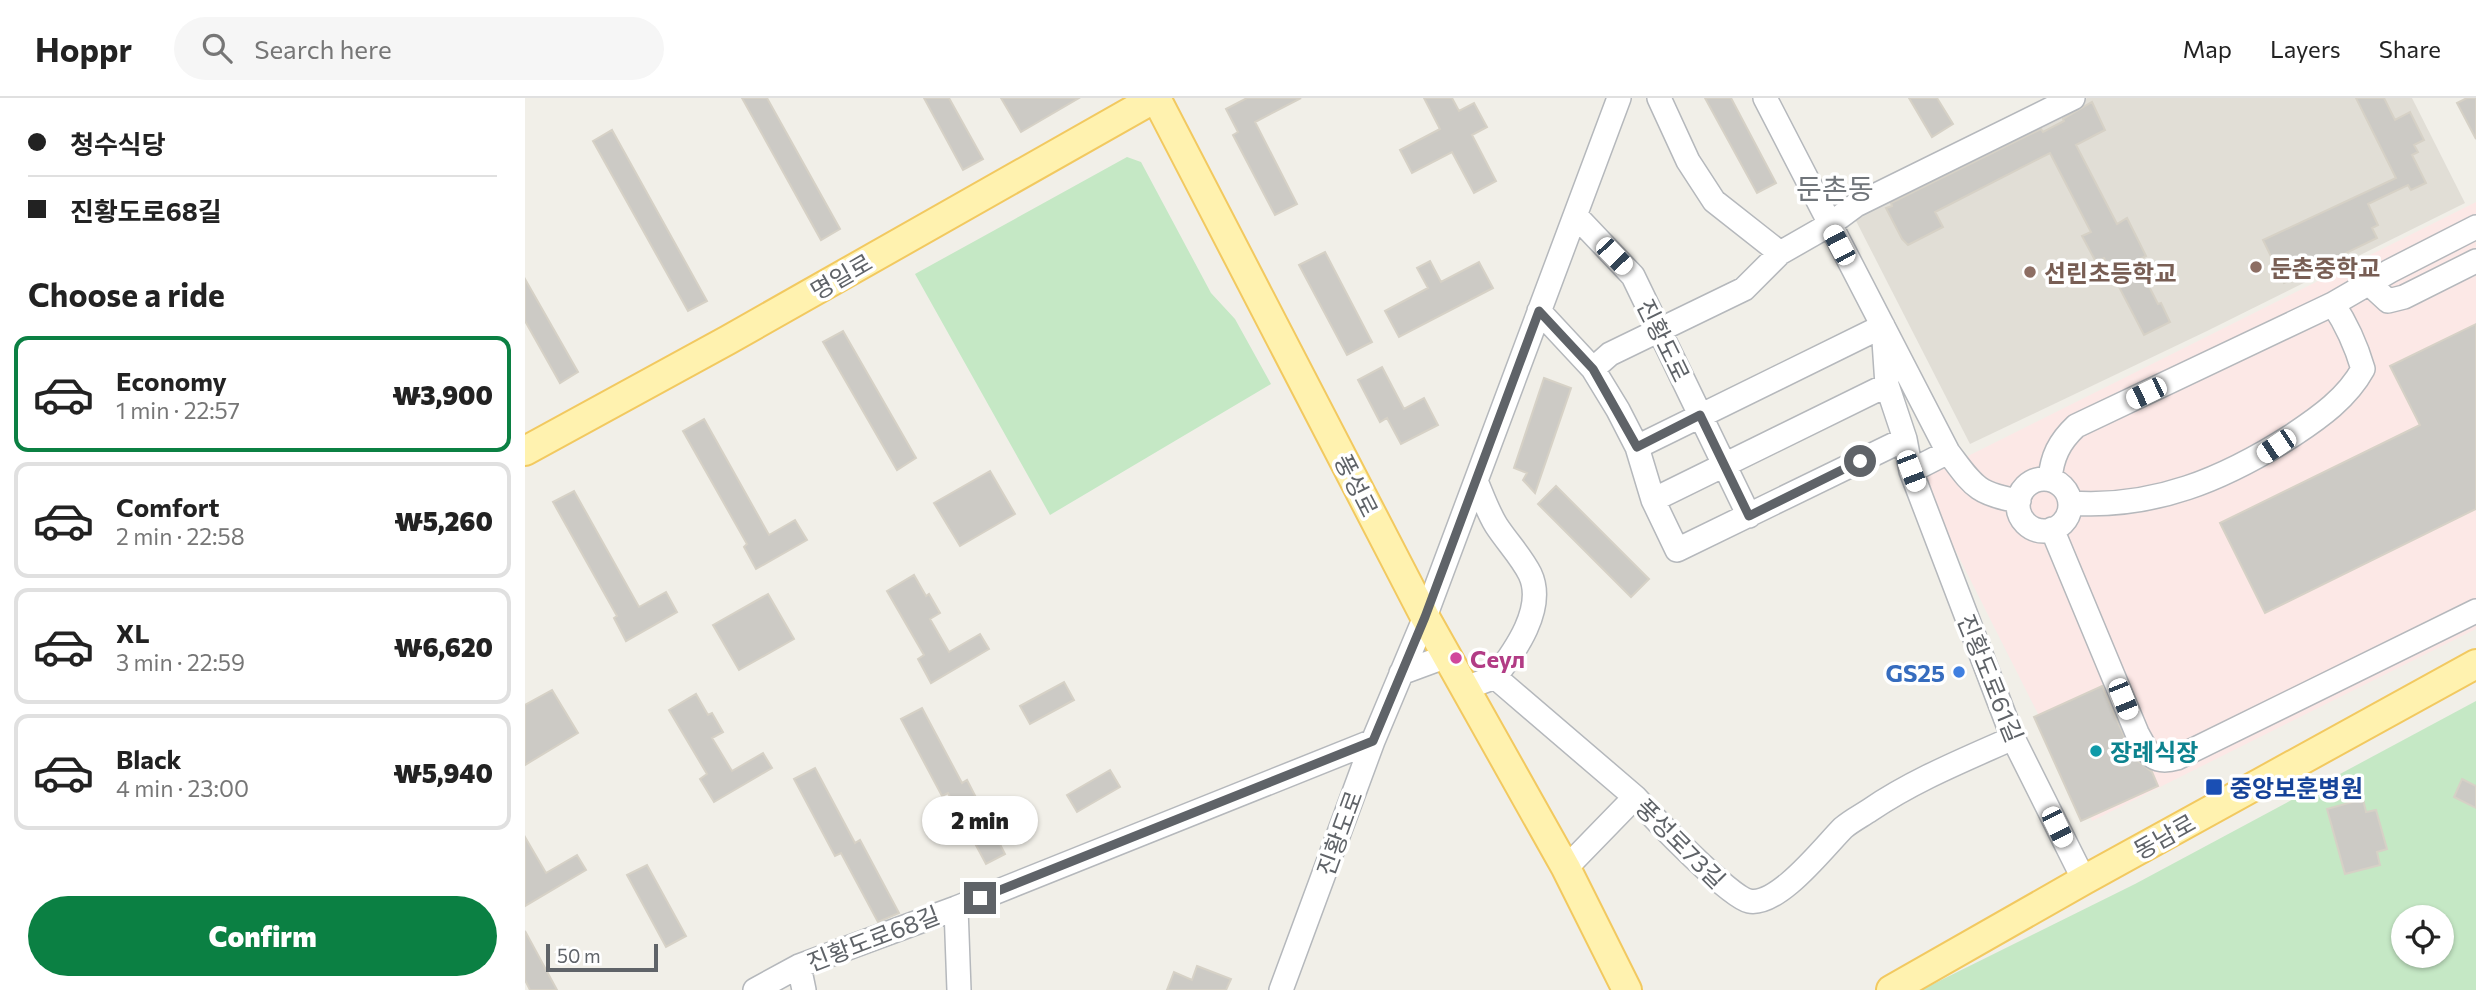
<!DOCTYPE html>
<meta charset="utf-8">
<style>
body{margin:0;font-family:Commissioner,"Noto Sans KR",sans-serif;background:#f6f6f6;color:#222;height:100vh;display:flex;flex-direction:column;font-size:26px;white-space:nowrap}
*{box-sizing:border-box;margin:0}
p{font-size:23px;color:#767676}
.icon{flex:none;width:38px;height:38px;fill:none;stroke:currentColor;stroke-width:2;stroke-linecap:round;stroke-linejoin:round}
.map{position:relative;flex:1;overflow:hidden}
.drawer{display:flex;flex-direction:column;background:#fff;width:525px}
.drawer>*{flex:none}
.hud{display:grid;align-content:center;height:154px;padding:0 28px;background:#fff}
.fabs{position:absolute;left:1866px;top:807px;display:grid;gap:14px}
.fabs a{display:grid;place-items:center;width:63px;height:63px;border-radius:50%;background:#fff;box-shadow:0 2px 5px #0004;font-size:35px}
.scale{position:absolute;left:21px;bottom:18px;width:112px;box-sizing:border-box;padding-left:7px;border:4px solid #5f6368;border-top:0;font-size:19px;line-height:24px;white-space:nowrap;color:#5f6368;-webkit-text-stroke:5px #fff;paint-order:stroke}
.end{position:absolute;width:32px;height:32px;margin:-16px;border:9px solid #5f6368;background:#fff;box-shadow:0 0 0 4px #fff}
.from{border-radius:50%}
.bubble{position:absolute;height:49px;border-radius:24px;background:#fff;box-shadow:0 2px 5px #0004;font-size:23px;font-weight:800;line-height:49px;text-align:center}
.car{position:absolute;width:21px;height:42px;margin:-21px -10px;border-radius:9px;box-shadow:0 0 5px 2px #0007;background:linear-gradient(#fff 24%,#345 0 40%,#fff 0 76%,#345 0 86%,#fff 0)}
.hud b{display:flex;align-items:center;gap:24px;height:66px;font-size:26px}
.hud b+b{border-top:2px solid #e0e0e0}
.hud i{width:18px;height:18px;background:#222}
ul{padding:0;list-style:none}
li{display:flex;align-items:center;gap:21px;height:116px;margin:0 14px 10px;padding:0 14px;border:4px solid #e0e0e0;border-radius:14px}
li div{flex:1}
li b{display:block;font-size:26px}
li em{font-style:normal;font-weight:800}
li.on{border-color:#0b8043}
li>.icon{width:63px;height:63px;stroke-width:1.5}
h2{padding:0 28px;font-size:32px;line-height:84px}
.action{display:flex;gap:14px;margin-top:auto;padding:14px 28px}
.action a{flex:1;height:80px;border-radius:42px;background:#0b8043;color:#fff;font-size:28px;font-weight:800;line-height:80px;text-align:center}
header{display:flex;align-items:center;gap:42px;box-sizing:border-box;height:98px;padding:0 35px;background:#fff;border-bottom:2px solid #e0e0e0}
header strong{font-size:33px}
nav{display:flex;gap:38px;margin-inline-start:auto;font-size:24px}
.search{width:490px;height:63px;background:#f6f6f6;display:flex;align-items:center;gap:18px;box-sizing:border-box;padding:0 24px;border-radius:38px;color:#767676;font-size:26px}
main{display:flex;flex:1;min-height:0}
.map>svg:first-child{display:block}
.education{fill:#e1ded6}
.medical{fill:#fce8e6}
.green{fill:#c5e8c5;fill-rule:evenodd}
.building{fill:#cccac5;stroke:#d6d1c6;stroke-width:2}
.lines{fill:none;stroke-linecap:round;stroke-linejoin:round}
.minor-casing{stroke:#b5b8bc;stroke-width:26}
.major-casing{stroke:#f2c960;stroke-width:32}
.minor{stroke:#fff;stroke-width:23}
.major{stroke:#fff2af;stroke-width:28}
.route{stroke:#5f6368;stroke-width:9}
.education-dot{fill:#8d6e63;stroke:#fff;stroke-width:2.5}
.hotel-dot{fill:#d1479c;stroke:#fff;stroke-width:2.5}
.shop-dot{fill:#3f7fe0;stroke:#fff;stroke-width:2.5}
.culture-dot{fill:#0f9aa8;stroke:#fff;stroke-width:2.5}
.transit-dot{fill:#1a4fb4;stroke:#fff;stroke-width:2.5}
.labels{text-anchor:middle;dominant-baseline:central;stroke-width:7;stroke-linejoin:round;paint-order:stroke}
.education-label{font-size:24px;font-weight:bold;fill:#785e54;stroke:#fff;text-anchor:start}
.street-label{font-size:24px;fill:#5f6368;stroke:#fff}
.hotel-label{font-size:24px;font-weight:bold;fill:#b23c85;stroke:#fff;text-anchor:start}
.shop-label{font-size:24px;font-weight:bold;fill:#366cbe;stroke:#fff;text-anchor:end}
.culture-label{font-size:24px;font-weight:bold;fill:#0d838f;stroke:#fff;text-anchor:start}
.transit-label{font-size:24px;font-weight:bold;fill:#164399;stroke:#fff;text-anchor:start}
.quarter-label{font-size:28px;fill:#70757a;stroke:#fff}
</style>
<header>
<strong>Hoppr</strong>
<div class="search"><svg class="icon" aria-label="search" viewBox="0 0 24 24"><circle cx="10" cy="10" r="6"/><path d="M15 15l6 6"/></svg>Search here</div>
<nav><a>Map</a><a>Layers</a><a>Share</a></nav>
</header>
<main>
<section class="drawer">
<div class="hud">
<b><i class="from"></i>청수식당</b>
<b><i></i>진황도로68길</b>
</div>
<h2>Choose a ride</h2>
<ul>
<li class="on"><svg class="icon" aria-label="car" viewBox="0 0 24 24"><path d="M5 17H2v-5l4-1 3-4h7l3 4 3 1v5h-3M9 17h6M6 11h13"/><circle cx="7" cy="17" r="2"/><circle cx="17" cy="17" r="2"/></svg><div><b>Economy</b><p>1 min · 22:57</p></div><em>₩3,900</em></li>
<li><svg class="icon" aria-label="car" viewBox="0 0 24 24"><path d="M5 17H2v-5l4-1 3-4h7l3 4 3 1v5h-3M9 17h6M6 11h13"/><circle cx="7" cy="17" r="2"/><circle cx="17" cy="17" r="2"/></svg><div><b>Comfort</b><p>2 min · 22:58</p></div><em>₩5,260</em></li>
<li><svg class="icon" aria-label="car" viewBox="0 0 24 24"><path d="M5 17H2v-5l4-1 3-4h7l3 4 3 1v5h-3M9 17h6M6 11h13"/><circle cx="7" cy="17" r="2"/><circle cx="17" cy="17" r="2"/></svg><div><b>XL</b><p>3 min · 22:59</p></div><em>₩6,620</em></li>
<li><svg class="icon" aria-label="car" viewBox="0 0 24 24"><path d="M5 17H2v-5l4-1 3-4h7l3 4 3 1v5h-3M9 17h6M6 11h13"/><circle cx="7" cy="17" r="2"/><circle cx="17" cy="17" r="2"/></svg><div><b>Black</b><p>4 min · 23:00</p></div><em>₩5,940</em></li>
</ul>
<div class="action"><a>Confirm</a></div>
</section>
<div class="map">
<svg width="1951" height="892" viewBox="0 0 1951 892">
<rect width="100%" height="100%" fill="#f1efe8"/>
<!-- education -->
<path class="education" d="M1562 0H1887L1940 105 1682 233 1445 346 1327 115Z"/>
<!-- medical -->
<path class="medical" d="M1951 104V531L1567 723 1395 382Z"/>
<!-- green -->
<path class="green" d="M602 59 616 64 686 195 710 221 746 286 525 417 390 176Z
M1951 603V892H1396L1610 786ZM1878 819H1916V858H1878Z"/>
<!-- building -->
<path class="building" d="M217 0H242L315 131 296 142Z
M399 0H424L458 61 438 72Z
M476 0H554L496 34Z
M722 0H776L730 24 772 106 750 117 708 37 713 34 701 11Z
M899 0H927L934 13 949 5 962 29 947 37 971 83 949 95 927 54 887 75 875 52 915 31Z
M1180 0H1206L1251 85 1232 95Z
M1384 0H1412L1428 26 1407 39Z
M1831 0H1859L1870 22 1885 14 1899 42 1889 47 1893 54 1887 57 1901 85 1886 92 1883 87 1843 106 1853 127 1847 130 1852 140 1759 185 1738 142 1871 80Z
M1942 0H1951V41L1932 5Z
M1567 4 1580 32 1551 47 1592 126 1602 120 1621 158 1611 163 1633 206 1636 205 1645 224 1619 237 1579 160 1571 164 1557 138 1566 134 1525 55 1410 114 1418 129 1383 147 1377 141 1361 110 1367 108 1366 105 1516 31 1518 34 1539 23 1538 21Z
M87 32 182 203 163 213 68 43Z
M800 154 847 244 822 257 774 167Z
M905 163 916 184 954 164 968 190 874 239 860 213 903 190 892 170Z
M0 181 53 274 35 285 0 223Z
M1951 226V411L1740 515 1695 425 1895 327 1865 268Z
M318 233 391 360 372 372 298 244Z
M857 269 879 311 899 300 913 327 876 346 862 320 855 324 833 282Z
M1019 280 1046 290 1010 395 998 382 1002 375 989 370Z
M179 321 244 437 270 422 282 442 231 471 219 449 222 446 158 333Z
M465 373 490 416 435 448 409 405Z
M1031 388 1124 481 1106 499 1013 406Z
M49 393 114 509 141 494 152 514 101 543 89 520 92 518 28 404Z
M389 477 401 498 404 496 415 515 405 521 424 554 455 536 464 551 406 585 393 561 399 557 362 493Z
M243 496 269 541 214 572 188 527Z
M539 584 549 602 505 626 495 608Z
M1577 588 1604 649 1613 663 1627 674 1633 688 1556 723 1509 619Z
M27 592 53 635 0 667V607Z
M171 596 183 617 187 615 198 634 187 640 207 673 238 655 247 670 189 704 175 681 182 676 144 612Z
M397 610 437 685 442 682 480 756 461 766 423 695 417 698 376 621Z
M290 670 330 745 335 742 374 815 353 824 316 755 310 758 269 681Z
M585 672 595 689 552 714 542 697Z
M1937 681 1951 688V710L1929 699Z
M1838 701 1841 714 1851 712 1862 751 1852 754 1855 767 1820 776 1802 711Z
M0 739 21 775 52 757 61 772 0 808Z
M122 767 161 838 141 849 102 777Z
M0 833 32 892H5L0 882Z
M672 868 706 881 701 892H642L649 874 667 882Z"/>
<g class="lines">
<!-- minor casing -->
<g class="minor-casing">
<path id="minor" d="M1134 0 1163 63 1189 103 1255 155
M1240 0 1423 354C1448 387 1451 396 1494 403
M1051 118 1108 178 1224 418
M1850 182V191L1863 203 1879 199 1951 163
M1808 206 1865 173 1951 129
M1014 213 1068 271 1093 312 1112 349 1128 402 1152 452 1380 341
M1358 228 1362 287 1380 341 1386 373 1488 640 1559 782
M1068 271 1085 256 1219 191 1255 155 1304 127 1331 107 1548 0
M1112 349 1358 228
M1386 373 1423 354
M1525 381C1527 359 1534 344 1551 328L1808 206C1822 227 1831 247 1838 271 1822 300 1795 319 1768 337 1699 381 1629 411 1545 405
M1493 407a26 26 0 1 1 52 0a26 26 0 1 1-52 0Z
M951 383C957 397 963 414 971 427 982 444 996 458 1005 476 1021 510 990 553 970 579
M1128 402 1362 287
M1527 431 1612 635C1623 655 1627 667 1652 660L1951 513
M876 575 922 558
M941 590 970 579 1110 699C1127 718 1204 799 1224 803 1253 809 1299 749 1318 730 1326 723 1336 718 1345 712 1389 682 1439 662 1488 640
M1041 770 1110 699
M431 810 434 892
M274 868 279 892
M230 892 274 868 431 810 848 643
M756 892 848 643 900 519 1094 0"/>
</g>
<!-- major casing -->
<g class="major-casing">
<path id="major" d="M631 0 900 519 1041 770 1102 892
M0 353 203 242 630 0
M1366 892 1559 782 1951 566"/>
</g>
<!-- minor -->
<use href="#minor" class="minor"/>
<!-- major -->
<use href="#major" class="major"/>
</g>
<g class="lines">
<!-- route -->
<path class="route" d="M455 800 848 643 900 519 1014 213 1068 271 1112 349 1175 317 1224 418 1335 363"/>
</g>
<!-- markers -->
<g class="education-dot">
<circle cx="1731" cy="169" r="7"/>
<circle cx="1505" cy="174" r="7"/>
</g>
<circle class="hotel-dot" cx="931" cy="560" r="7"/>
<circle class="shop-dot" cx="1434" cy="574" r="7"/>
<circle class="culture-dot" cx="1571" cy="653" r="7"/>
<rect class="transit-dot" x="1680" y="680" width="18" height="18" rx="3.5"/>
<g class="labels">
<!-- education labels -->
<g class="education-label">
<text x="1745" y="169">둔촌중학교</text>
<text x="1519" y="174">선린초등학교</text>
</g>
<!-- street labels -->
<g class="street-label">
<text transform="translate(316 178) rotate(-30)">명일로</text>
<text transform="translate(1139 242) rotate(64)">진황도로</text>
<text transform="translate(832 387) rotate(63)">풍성로</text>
<text transform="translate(1466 580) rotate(68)">진황도로61길</text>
<text transform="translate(814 735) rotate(-70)">진황도로</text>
<text transform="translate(1639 738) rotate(-29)">동남로</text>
<text transform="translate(1156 745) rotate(45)">풍성로73길</text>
<text transform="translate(348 840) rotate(-21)">진황도로68길</text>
</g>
<!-- hotel labels -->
<g class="hotel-label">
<text x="945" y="560">Сеул</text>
</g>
<!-- shop labels -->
<g class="shop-label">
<text x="1420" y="574">GS25</text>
</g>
<!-- culture labels -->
<g class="culture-label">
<text x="1585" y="653">장례식장</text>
</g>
<!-- transit labels -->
<g class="transit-label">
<text x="1705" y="689">중앙보훈병원</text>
</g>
<!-- quarter labels -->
<g class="quarter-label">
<text x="1310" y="90">둔촌동</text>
</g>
</g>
</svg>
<div class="fabs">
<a><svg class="icon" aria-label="locate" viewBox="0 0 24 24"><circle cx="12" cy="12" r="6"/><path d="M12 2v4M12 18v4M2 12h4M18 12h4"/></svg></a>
</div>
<div class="scale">50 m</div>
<i class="end from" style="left:1335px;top:363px"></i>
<i class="end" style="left:455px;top:800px"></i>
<div class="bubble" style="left:397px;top:698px;width:116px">2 min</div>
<i class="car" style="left:1314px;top:147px;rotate:332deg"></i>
<i class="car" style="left:1089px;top:158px;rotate:136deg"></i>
<i class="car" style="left:1621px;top:295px;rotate:244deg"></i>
<i class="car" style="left:1751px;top:348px;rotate:236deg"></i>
<i class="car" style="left:1386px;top:373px;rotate:159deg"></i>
<i class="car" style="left:1598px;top:601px;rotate:158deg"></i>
<i class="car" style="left:1532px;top:729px;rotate:154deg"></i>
</div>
</main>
